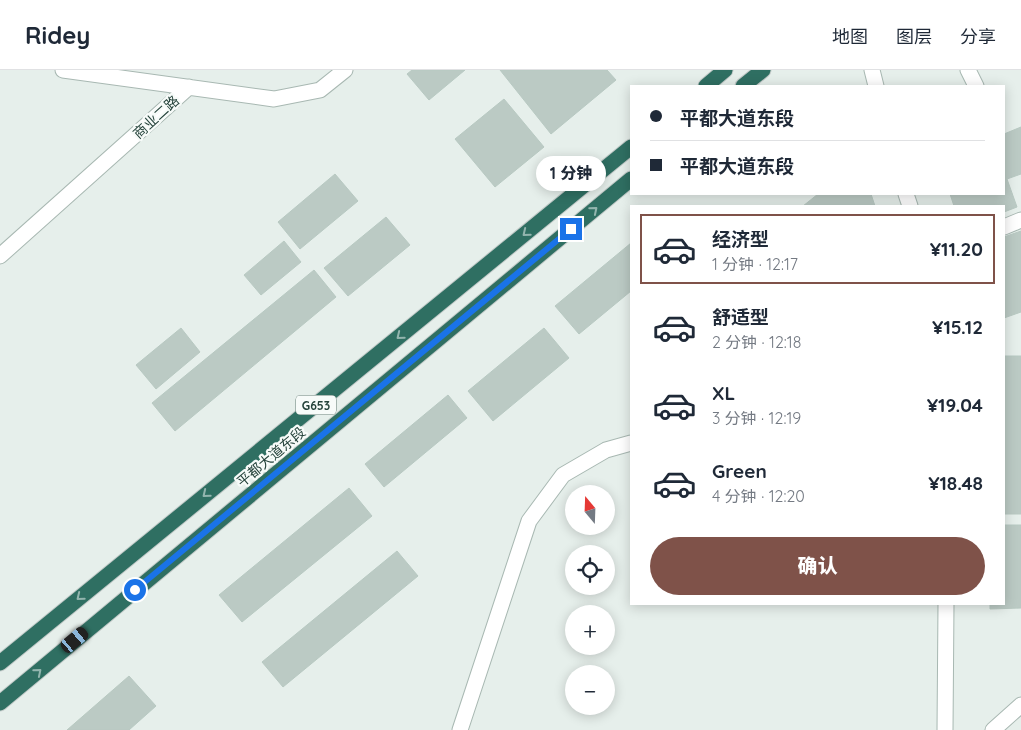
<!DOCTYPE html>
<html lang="zh">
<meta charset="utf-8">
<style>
body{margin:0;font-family:Quicksand,"Noto Sans SC",sans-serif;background:#f2f2f3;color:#1f2937;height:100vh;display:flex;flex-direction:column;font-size:19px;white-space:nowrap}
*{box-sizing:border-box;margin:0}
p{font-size:16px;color:#747a83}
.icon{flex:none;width:28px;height:28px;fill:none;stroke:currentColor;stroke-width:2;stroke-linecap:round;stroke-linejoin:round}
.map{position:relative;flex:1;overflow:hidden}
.panel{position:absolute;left:630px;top:135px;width:375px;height:400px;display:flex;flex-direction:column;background:#fff;border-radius:0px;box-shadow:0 2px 12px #0003}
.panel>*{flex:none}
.hud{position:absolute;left:630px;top:15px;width:375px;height:110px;border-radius:0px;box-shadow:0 2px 12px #0003;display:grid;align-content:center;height:110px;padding:0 20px;background:#fff}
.needle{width:32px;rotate:341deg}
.tools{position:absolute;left:565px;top:415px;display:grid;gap:10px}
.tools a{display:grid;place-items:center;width:50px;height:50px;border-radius:50%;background:#fff;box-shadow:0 2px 12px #0003;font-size:25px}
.end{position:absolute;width:22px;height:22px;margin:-11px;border:6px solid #1a73e8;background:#fff;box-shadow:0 0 0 2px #fff}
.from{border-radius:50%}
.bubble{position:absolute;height:35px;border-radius:18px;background:#fff;box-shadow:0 2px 12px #0003;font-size:16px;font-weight:800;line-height:35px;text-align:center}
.car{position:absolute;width:15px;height:30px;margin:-15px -8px;border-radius:6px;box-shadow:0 0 4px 1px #0007;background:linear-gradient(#222 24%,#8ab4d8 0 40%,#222 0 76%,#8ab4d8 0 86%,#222 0)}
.hud b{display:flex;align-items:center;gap:18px;height:48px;font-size:19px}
.hud b+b{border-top:1px solid #e0e1e3}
.hud i{width:12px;height:12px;background:#1f2937}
ul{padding:9px 0 0;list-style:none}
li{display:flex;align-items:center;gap:15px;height:70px;margin:0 10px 8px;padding:0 10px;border:2px solid transparent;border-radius:0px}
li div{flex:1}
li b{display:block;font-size:19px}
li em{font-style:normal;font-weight:800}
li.current{border-color:#7f5249}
li>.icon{width:45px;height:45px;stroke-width:1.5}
.button{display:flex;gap:10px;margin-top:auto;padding:10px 20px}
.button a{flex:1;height:58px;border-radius:30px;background:#7f5249;color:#fff;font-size:20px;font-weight:800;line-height:58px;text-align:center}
header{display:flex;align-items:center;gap:30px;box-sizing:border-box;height:70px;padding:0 25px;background:#fff;border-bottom:1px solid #e0e1e3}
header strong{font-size:24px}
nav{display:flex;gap:28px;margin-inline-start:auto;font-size:18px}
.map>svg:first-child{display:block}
.building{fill:#bbcac4;stroke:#b8c9c2}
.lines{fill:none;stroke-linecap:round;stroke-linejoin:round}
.minor-casing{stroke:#a8b8b2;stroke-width:17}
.highway-casing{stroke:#c2cac8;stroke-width:17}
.minor{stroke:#fff;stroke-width:15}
.highway{stroke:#2f6f62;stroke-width:15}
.oneway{stroke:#93b5ae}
.route{stroke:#1a73e8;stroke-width:6}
.labels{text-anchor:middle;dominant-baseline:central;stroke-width:4.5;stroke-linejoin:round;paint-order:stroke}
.shield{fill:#f7fbf9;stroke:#637a73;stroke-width:1}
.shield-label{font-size:12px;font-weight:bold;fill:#24423a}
.street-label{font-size:14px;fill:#24423a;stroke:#f7fbf9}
</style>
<header>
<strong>Ridey</strong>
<nav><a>地图</a><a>图层</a><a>分享</a></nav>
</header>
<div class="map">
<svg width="1021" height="660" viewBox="0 0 1021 660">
<rect width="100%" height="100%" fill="#e6efeb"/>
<!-- building -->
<path class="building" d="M412 0H465L429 30 407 4Z
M500 0H607L616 10 551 64Z
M504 29 544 77 495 117 455 69Z
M1021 57V104L1007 109 1017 137 1004 142V136H954L950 124H1004V64Z
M335 104 358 131 300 179 278 152Z
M818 124H871L875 136H803Z
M386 147 410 175 348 226 324 198Z
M1021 161V242L1004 248V167Z
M284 171 301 192 261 225 244 205Z
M631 173V221L579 264 555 236Z
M314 200 336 227 175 361 152 333Z
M181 258 200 282 156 319 136 295Z
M544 258 569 288 493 351 468 321Z
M1004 286H1021V444H1004Z
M448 325 467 348 384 417 365 394Z
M349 418 372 446 242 552 219 525Z
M1004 455H1021V538L990 539V534H1004Z
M397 481 418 506 283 617 262 592Z
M129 606 156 636 129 660H67Z"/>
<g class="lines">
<!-- minor casing -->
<g class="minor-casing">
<path id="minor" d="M63 0 274 29 320 20 345 0
M872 0 876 16
M968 0 976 16
M906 124 910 136
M1004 157 1021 150
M0 186 189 17
M460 660 529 451 563 405 606 380 631 373
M945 660 946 534
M993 660 1021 635"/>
</g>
<!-- highway casing -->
<g class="highway-casing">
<path id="highway" d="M706 16 725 0
M743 16 763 0
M0 593 631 77
M0 633 631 109"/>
</g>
<!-- minor -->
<use href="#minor" class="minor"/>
<!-- highway -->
<use href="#highway" class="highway"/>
</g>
<!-- one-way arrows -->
<defs><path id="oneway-chevron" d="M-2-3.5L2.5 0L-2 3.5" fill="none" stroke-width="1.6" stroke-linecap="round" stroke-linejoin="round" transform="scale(1.25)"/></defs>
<g class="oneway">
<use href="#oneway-chevron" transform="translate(594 140) rotate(-40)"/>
<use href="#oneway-chevron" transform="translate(526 163) rotate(141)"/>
<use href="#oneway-chevron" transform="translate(400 266) rotate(141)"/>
<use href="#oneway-chevron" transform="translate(206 424) rotate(141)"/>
<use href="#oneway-chevron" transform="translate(80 527) rotate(141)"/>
<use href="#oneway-chevron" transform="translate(38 602) rotate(-40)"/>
</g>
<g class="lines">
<!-- route -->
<path class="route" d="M135 520 571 159"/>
</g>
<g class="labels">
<!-- shield labels -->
<rect class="shield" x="296" y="325.5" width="40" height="19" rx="4"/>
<g class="shield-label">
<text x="316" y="335">G653</text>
</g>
<!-- street labels -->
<g class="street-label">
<text transform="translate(156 47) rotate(-42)">商业二路</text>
<text transform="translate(271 387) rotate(-40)">平都大道东段</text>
</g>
</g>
</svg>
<div class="tools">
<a><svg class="needle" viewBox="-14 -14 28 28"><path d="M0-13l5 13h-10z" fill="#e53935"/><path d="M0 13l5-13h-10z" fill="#747a83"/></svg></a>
<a><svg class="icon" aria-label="locate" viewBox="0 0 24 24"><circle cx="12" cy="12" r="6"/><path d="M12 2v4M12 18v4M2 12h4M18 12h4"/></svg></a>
<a>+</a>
<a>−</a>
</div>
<i class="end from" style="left:135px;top:520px"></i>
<i class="end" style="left:571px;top:159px"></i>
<div class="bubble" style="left:536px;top:86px;width:70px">1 分钟</div>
<i class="car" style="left:75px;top:570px;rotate:50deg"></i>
<div class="hud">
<b><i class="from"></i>平都大道东段</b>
<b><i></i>平都大道东段</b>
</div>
<section class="panel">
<ul>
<li class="current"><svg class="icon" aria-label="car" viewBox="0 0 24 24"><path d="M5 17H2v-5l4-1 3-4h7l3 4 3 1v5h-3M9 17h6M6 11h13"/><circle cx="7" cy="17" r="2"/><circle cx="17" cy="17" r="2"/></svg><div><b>经济型</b><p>1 分钟 · 12:17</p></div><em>¥11.20</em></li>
<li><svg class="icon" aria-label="car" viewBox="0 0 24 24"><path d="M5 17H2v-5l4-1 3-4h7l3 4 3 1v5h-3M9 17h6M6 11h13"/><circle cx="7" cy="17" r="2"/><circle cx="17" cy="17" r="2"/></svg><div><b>舒适型</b><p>2 分钟 · 12:18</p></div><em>¥15.12</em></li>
<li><svg class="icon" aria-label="car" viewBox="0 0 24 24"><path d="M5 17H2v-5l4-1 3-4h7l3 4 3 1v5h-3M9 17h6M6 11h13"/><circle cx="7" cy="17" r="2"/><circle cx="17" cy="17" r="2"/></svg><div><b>XL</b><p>3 分钟 · 12:19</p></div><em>¥19.04</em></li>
<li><svg class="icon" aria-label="car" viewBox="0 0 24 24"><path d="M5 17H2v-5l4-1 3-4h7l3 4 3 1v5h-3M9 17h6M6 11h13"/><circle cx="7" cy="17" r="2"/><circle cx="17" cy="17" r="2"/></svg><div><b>Green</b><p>4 分钟 · 12:20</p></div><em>¥18.48</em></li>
</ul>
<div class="button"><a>确认</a></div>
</section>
</div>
